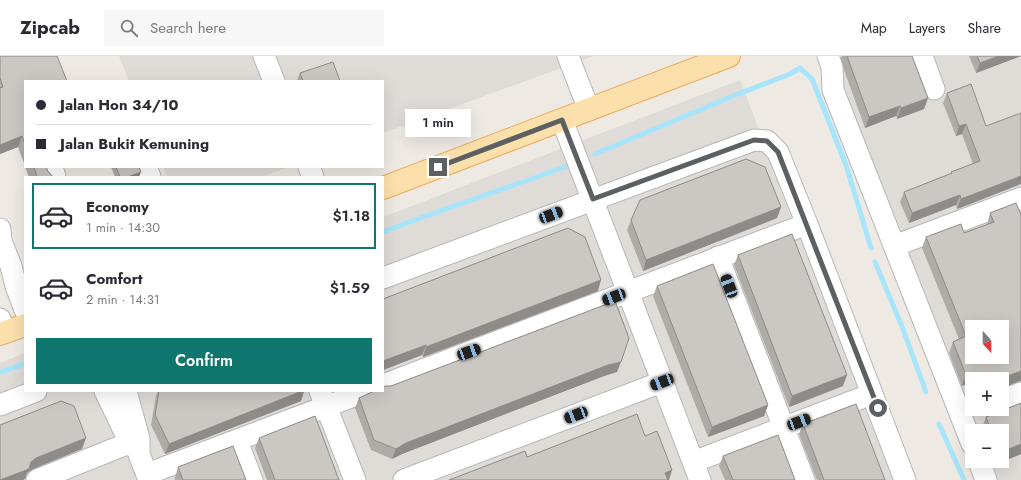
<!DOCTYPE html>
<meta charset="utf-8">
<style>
body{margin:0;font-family:Jost,sans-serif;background:#f7f7f7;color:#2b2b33;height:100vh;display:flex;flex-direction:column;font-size:15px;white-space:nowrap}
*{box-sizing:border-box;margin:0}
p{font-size:13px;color:#7c7c81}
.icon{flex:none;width:22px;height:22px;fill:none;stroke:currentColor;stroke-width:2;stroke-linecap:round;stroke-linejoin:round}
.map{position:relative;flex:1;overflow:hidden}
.side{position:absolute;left:24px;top:120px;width:360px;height:216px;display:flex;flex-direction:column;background:#fff;border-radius:0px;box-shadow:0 4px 16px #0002}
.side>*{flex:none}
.guide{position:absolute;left:24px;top:24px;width:360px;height:88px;border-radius:0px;box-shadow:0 4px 16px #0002;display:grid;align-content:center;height:88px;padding:0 12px;background:#fff}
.needle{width:26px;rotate:159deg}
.controls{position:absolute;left:965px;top:264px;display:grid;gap:8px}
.controls a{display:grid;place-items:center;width:44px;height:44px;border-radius:0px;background:#fff;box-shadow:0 4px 16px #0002;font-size:20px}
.end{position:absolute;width:18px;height:18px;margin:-9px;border:5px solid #5c6063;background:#fff;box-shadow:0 0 0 2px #fff}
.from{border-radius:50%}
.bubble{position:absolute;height:28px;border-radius:0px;background:#fff;box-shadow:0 4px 16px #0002;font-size:13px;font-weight:600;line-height:28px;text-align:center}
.car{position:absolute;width:12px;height:24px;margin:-12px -6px;border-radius:5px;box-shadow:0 0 3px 1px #0007;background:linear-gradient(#222 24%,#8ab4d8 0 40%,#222 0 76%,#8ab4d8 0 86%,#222 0)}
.guide b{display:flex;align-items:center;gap:14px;height:38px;font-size:15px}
.guide b+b{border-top:1px solid #e1e1e2}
.guide i{width:10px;height:10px;background:#2b2b33}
ul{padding:7px 0 0;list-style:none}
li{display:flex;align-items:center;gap:12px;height:66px;margin:0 8px 6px;padding:0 4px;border:2px solid transparent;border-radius:0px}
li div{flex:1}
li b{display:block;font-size:15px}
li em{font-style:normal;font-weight:600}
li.on{border-color:#0f766e}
li>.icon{width:36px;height:36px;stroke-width:1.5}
.cta{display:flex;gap:8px;margin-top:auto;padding:8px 12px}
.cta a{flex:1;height:46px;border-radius:0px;background:#0f766e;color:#fff;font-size:16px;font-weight:600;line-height:46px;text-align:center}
header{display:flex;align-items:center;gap:24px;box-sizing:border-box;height:56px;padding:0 20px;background:#fff;border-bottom:1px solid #e1e1e2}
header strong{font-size:19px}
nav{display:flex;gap:22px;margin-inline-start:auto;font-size:14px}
.search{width:280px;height:36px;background:#f7f7f7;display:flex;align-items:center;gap:10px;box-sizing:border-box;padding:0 14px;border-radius:0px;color:#7c7c81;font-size:15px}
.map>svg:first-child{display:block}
.industrial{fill:#dfdcd8;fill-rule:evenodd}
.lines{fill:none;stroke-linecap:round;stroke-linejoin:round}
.stream{stroke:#a6e5fb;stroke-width:5}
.minor-casing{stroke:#b4b7ba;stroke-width:23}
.major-casing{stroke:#ebab5f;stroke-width:24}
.minor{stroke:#fff;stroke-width:21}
.major{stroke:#fbe0ab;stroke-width:22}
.wall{fill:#afaba7}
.shaded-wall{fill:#8e8b88}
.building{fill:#cbc7c2;stroke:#8e8b88;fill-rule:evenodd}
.route{stroke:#5c6063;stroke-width:5}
</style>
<header>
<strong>Zipcab</strong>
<div class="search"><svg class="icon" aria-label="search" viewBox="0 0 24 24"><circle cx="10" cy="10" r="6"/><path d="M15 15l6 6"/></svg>Search here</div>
<nav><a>Map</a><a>Layers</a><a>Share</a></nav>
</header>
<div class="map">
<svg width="1021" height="424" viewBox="0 0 1021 424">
<rect width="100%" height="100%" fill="#eeeae3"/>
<!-- industrial -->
<path class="industrial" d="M119 0H594L383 77V25H129Z
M835 0H1021V424H991L984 405H1002V375H972L839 35ZM972 271H1002V301H972ZM972 323H1002V353H972Z
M740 24 893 424H0V307L25 297V335H383V161Z
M163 111H289L261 121H167Z"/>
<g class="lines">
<!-- stream -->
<path class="stream" d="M595 98 733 40 790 18 800 12 812 23 846 109 871 192
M383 176 420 162 568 110
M875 206 903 273 926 336
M0 316 25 308
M939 368 964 424"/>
<!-- minor casing -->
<g class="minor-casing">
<path id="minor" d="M264 0 274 25
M568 0 589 54
M828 0 832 11 833 34 972 388
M922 0 934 33
M562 64 700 424
M52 111 55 121
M146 111 150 121
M309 111 313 121
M0 173 1 185 11 210 16 230 25 254
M894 190 1021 142
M718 201 804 424
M383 222 754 84 767 85 778 96 807 168 905 424
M0 263 5 276
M383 329 807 168
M105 335 130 387 132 390
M126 335 139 383V398L149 424
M320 335 355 424
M1002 344 1021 337
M0 349 36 335
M237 385 252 424
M979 405 986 424
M693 406 872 338
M147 418 367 335
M37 424 139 383
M404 424 662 326"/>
</g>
<!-- major casing -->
<g class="major-casing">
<path id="major" d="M383 132 729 0
M0 278 25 269"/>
</g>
<!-- minor -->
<use href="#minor" class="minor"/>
<!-- major -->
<use href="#major" class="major"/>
</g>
<!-- wall -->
<path class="wall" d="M0 0 25 25V110L18 91 0 98Z
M842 0H912L928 42 924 53 897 63 896 60 865 72 844 14 841 2Z
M969 0H1021L976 17Z
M300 17 340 25H297Z
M947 37 986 70 978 145 957 153 956 149 909 167 900 146 904 136 950 118 951 116 973 108 962 78 956 80 943 47Z
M25 111H47V114L53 121H29Z
M111 111H139V121H115Z
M1016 147 1017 326 1002 332V323H972V333L970 327 962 330 949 297 953 286 959 283 922 192 926 181 964 177 987 169 990 157Z
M781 151 777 162 643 215 627 174 631 164Z
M738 199 843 330 789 351 734 209Z
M657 230 768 349 764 360 708 381 653 240Z
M598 235 423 301 422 299 383 314V243Z
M617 316 604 320 402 398 392 403 371 394 355 352 359 342Z
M158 335H304L301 345 165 398 151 369 156 340Z
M1021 347V398L996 408 995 405H1002V375H983L982 372 986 361Z
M803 368 885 424H817L799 378Z
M259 382 339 424H267L255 392Z
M723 400 795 424H725L719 410Z
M178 411 246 424H175V422Z"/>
<!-- shaded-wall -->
<path class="shaded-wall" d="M999 0H1021L976 17 980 7Z
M928 42 924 53 897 63 901 52Z
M900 50 896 60 865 72 869 61Z
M966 68 962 78 956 80 959 70Z
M22 80 18 91 0 98V89Z
M141 116 139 121H128Z
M1021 120V128L978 145 957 153 961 143Z
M960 139 956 149 909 167 912 157Z
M781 151 777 162 643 215 646 204Z
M601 224 598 235 423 301 426 291Z
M426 289 422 299 383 314V305Z
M621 306 617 316 604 320 402 398 392 403 396 393 406 387 608 309Z
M1021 315V325L1017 326 1002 332V323H1000Z
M974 316 970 327 962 330 966 319Z
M847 319 843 330 789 351 792 340Z
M302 335H304L301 345 165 398 169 388Z
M768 349 764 360 708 381 712 371Z
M86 382 82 393 33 413 27 417 25 423 23 424H0L31 406 36 402Z
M1021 388V398L996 408 997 405H1002V396Z
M672 414 669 424H662L665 417Z"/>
<!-- building -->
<path class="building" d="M0 0H57L67 25H25V88L22 80 0 89V32L3 31 0 22Z
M847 0H912L928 42 901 52 900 50 869 61Z
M977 0H999L980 7Z
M333 6 340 25H303L300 17Z
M971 28 986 70 1021 57V120L982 135 961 143 960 139 912 157 904 136 952 117 951 116 980 105 966 68 959 70 947 37Z
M746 103 765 111 781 151 646 204 631 164 640 144Z
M34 111H47V114L53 121H37Z
M116 111H139L141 116 128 121H120Z
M1016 147 1021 159V315L1000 323H977L974 316 966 319 953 286 966 280 926 181 961 168 964 177 994 166 990 157ZM972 271H1002V301H972Z
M568 172 585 181 601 224 426 291V289L383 305V243Z
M792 178 847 319 792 340 738 199Z
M713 208 768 349 712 371 657 230Z
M615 245 629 282 621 306 608 309 406 387 396 393 374 384 359 342 374 335H383V331L385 330H391Z
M159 335H302L169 388 155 359Z
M61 345 74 350 86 382 36 402 31 406 29 413 0 424V369Z
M1021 347V388L1002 396V375H991L986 361Z
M856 348 885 424H824L803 368Z
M637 358 645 380 657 375 672 414 665 417 668 424H449L525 395 527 401Z
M315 360 339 424H275L259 382Z
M778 379 795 424H733L723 400Z
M233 390 246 424H183L178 411Z"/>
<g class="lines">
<!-- route -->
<path class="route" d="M438 111 562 64 593 143 754 84 767 85 778 96 878 352"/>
</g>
</svg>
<div class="controls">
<a><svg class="needle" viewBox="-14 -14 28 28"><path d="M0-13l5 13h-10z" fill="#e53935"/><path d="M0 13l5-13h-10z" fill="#7c7c81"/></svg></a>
<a>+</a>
<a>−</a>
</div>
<i class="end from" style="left:878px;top:352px"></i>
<i class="end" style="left:438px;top:111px"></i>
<div class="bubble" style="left:405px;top:53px;width:66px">1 min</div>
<i class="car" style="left:551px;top:159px;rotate:69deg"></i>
<i class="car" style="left:729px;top:230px;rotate:339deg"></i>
<i class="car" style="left:614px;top:241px;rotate:249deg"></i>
<i class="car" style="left:469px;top:296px;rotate:70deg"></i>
<i class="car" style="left:662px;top:326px;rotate:249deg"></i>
<i class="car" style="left:576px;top:359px;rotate:249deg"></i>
<i class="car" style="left:799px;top:366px;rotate:69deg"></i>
<div class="guide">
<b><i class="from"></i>Jalan Hon 34/10</b>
<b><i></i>Jalan Bukit Kemuning</b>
</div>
<section class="side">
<ul>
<li class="on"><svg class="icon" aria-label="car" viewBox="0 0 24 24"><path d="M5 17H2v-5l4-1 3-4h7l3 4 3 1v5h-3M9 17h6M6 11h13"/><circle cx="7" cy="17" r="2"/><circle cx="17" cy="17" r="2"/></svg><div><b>Economy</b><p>1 min · 14:30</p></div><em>$1.18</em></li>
<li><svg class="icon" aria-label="car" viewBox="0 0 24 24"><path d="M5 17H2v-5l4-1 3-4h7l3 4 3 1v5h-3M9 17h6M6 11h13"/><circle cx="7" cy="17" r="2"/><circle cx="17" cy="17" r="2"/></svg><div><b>Comfort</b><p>2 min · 14:31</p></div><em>$1.59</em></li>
</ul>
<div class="cta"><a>Confirm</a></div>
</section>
</div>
